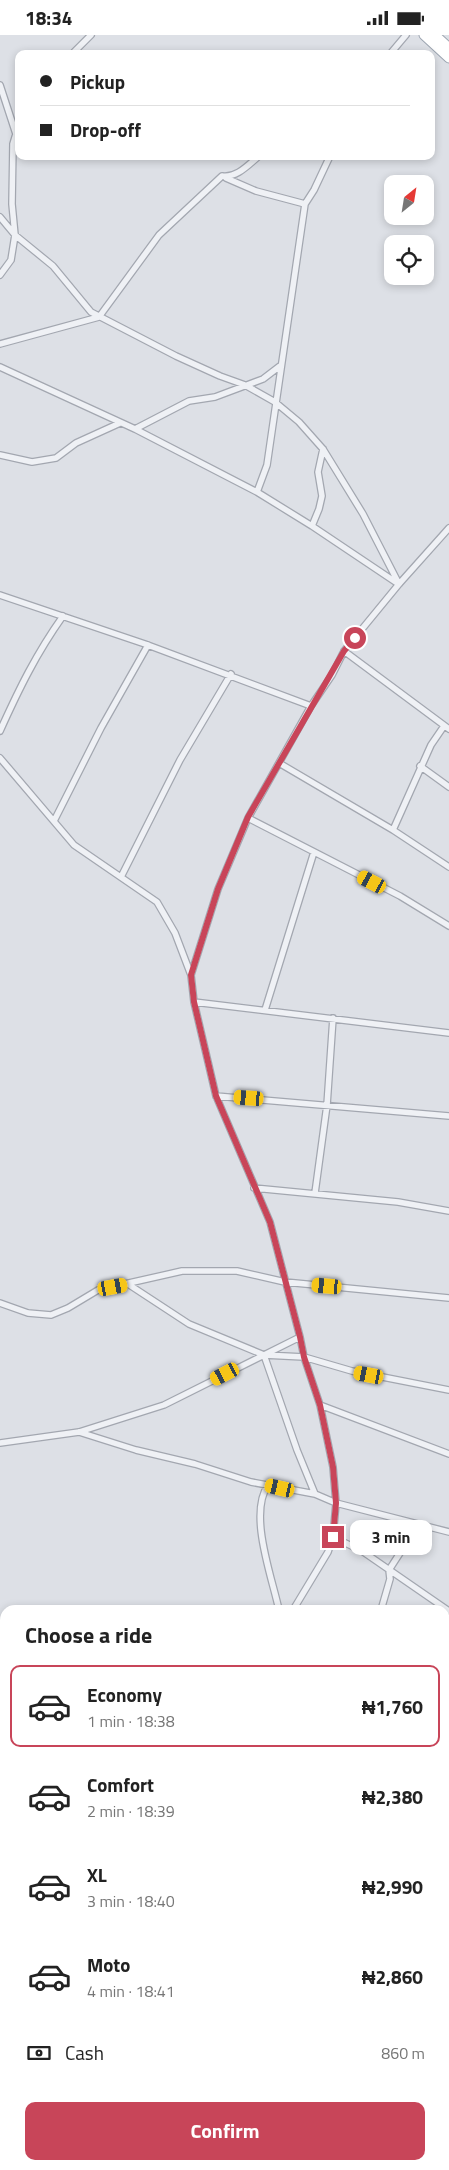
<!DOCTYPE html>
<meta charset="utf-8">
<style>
body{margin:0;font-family:"Titillium Web",sans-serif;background:#f6f6f6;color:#222;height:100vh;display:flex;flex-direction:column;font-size:19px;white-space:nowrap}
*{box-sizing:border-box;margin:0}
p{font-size:16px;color:#767676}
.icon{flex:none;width:28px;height:28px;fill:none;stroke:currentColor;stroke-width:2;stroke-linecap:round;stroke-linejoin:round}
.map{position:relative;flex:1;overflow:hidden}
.drawer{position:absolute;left:0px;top:1570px;width:450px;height:565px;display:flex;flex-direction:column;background:#fff;border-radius:15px 15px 0 0;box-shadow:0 2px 8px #0003}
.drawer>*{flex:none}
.top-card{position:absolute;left:15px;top:15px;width:420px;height:110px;border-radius:10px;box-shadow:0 2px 8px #0003;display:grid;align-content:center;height:110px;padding:0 25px;background:#fff}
.needle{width:32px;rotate:30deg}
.fabs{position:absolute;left:384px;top:140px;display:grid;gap:10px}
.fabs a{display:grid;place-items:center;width:50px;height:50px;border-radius:10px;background:#fff;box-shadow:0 2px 8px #0003;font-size:25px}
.end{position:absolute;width:22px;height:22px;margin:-11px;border:6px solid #c84559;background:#fff;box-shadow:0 0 0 2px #fff}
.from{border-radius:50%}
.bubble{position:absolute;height:35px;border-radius:10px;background:#fff;box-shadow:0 2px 8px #0003;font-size:16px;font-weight:700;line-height:35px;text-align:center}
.car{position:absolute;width:15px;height:30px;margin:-15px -8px;border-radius:6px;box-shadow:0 0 4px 1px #0007;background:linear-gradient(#f5c518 24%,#345 0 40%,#f5c518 0 76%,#345 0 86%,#f5c518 0)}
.top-card b{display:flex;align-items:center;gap:18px;height:48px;font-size:19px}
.top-card b+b{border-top:1px solid #e0e0e0}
.top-card i{width:12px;height:12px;background:#222}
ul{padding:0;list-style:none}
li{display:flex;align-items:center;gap:15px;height:82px;margin:0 10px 8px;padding:0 15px;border:2px solid transparent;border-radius:10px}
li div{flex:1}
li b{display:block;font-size:19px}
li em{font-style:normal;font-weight:700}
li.active{border-color:#c84559}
li>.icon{width:45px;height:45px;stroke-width:1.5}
h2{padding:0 25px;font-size:22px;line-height:60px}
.pay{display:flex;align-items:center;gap:12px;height:55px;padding:0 25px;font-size:19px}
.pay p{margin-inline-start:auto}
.cta{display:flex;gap:10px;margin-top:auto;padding:10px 25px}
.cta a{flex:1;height:58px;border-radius:10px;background:#c84559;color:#fff;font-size:20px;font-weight:700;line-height:58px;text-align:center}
.status{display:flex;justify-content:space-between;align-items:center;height:35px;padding:0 25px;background:#fff;direction:ltr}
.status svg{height:14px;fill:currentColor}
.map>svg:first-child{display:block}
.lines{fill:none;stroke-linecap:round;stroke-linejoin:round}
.street-casing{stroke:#a3a7b0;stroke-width:8}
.primary-casing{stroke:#9ca5b1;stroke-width:11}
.street{stroke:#eff1f5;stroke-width:5.5}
.primary{stroke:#fff;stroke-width:9}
.route{stroke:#c84559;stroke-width:6}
</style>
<div class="status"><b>18:34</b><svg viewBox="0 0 49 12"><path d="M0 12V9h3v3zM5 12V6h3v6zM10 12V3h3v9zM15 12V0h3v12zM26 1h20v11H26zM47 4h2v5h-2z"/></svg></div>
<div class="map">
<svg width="449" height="2135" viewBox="0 0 449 2135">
<rect width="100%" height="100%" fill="#dde0e6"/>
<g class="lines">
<!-- street casing -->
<g class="street-casing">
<path id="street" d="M72 19 91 0
M390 19 406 0
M0 50 16 99
M226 143 256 156 305 169
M0 182 15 200 53 231 91 277 176 321 220 341 245 350 275 367 299 387 323 414 363 479 399 549
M0 240 11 225 15 200 12 169 13 109 19 89
M0 309 99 282 159 200 222 141C237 143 248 130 259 121
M0 332 135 394 257 457 312 491 397 548
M135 394 189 366 215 362 263 344 280 331
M0 420 32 427 56 423 76 408 120 388
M257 457 267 430 305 169 314 155 330 121
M312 491 319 474 322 461 318 437 323 414
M0 560 145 609 311 671
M344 616 449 694
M0 696C19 654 36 619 63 581
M0 723 74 810 157 867 175 898 191 940 194 967 216 1061 270 1187 300 1302 304 1322 320 1370 333 1432 336 1468 333 1502 328 1517 293 1575
M279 728 393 795 449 832
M420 731 449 752
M248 783 400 861 449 891
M54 786 101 693 148 610
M393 795 431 710 444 691
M121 842 180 725 231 639
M191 940 218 854 248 783 311 671 332 640 344 616 399 549 449 493
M194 967 449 998
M265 975 314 817
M216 1061 449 1081
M254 1153 398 1167 449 1176
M315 1158 327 1070 333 983
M128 1249 189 1289 264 1320 304 1322 352 1336 449 1355
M0 1268 28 1278 51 1280 68 1273 98 1255 182 1236H237L285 1247 449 1263
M264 1320 297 1415 315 1459
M320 1370 449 1419
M79 1397 136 1415 195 1429 251 1447 315 1459 336 1468 449 1497
M0 1408 79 1397 164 1370 300 1302
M268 1450C248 1479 272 1542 279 1575
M333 1502 362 1516 449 1576
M381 1575 390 1544 389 1535 418 1490
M0 1637 5 1642
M445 1668 449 1670
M445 1700 449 1681
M0 1795H5
M445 1859 449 1851
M445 1929 449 1928
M445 2020 449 2021
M445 2060 449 2054
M0 2067H5
M329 2130 332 2135
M394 2135 397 2130"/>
</g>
<!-- primary casing -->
<g class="primary-casing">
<path id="primary" d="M424 0 449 23
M435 0 449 13"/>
</g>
<!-- street -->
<use href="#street" class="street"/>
<!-- primary -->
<use href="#primary" class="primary"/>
</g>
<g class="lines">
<!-- route -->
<path class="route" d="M333 1502 336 1468 333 1432 320 1370 304 1322 300 1302 270 1187 216 1061 194 967 191 940 218 854 248 782 344 616 355 603"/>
</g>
</svg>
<div class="fabs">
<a><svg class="needle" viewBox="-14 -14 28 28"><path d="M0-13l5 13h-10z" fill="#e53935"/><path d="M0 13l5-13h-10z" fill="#767676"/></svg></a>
<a><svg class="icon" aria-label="locate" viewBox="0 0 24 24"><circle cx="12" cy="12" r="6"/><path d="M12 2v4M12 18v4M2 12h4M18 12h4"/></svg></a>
</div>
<i class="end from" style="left:355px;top:603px"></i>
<i class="end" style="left:333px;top:1502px"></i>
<div class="bubble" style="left:350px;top:1485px;width:82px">3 min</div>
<i class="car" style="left:372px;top:847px;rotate:298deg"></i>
<i class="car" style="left:249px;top:1063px;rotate:274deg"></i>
<i class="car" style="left:327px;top:1251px;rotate:275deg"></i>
<i class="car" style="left:113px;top:1252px;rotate:80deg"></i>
<i class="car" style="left:225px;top:1339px;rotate:243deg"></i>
<i class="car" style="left:369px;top:1340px;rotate:281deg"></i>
<i class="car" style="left:280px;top:1453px;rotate:283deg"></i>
<div class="top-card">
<b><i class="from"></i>Pickup</b>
<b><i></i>Drop-off</b>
</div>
<section class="drawer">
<h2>Choose a ride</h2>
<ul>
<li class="active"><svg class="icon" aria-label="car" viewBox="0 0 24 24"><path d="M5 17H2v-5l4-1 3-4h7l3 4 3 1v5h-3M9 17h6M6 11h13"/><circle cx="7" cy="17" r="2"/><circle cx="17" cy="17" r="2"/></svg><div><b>Economy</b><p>1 min · 18:38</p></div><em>₦1,760</em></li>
<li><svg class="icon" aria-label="car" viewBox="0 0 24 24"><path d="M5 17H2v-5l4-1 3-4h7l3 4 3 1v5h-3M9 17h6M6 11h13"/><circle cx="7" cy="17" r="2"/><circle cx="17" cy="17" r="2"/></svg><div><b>Comfort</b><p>2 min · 18:39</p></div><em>₦2,380</em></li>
<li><svg class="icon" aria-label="car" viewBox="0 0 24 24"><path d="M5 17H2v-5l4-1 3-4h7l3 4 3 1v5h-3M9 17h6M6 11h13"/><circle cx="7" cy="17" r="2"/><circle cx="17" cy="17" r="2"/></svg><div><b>XL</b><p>3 min · 18:40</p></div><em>₦2,990</em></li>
<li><svg class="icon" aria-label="car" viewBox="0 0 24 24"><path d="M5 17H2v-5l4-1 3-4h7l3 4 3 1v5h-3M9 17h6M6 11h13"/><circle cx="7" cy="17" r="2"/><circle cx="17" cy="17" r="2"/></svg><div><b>Moto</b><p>4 min · 18:41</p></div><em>₦2,860</em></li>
</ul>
<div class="pay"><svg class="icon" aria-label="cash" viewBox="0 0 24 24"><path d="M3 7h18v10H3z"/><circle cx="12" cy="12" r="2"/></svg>Cash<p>860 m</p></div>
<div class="cta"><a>Confirm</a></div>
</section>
</div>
